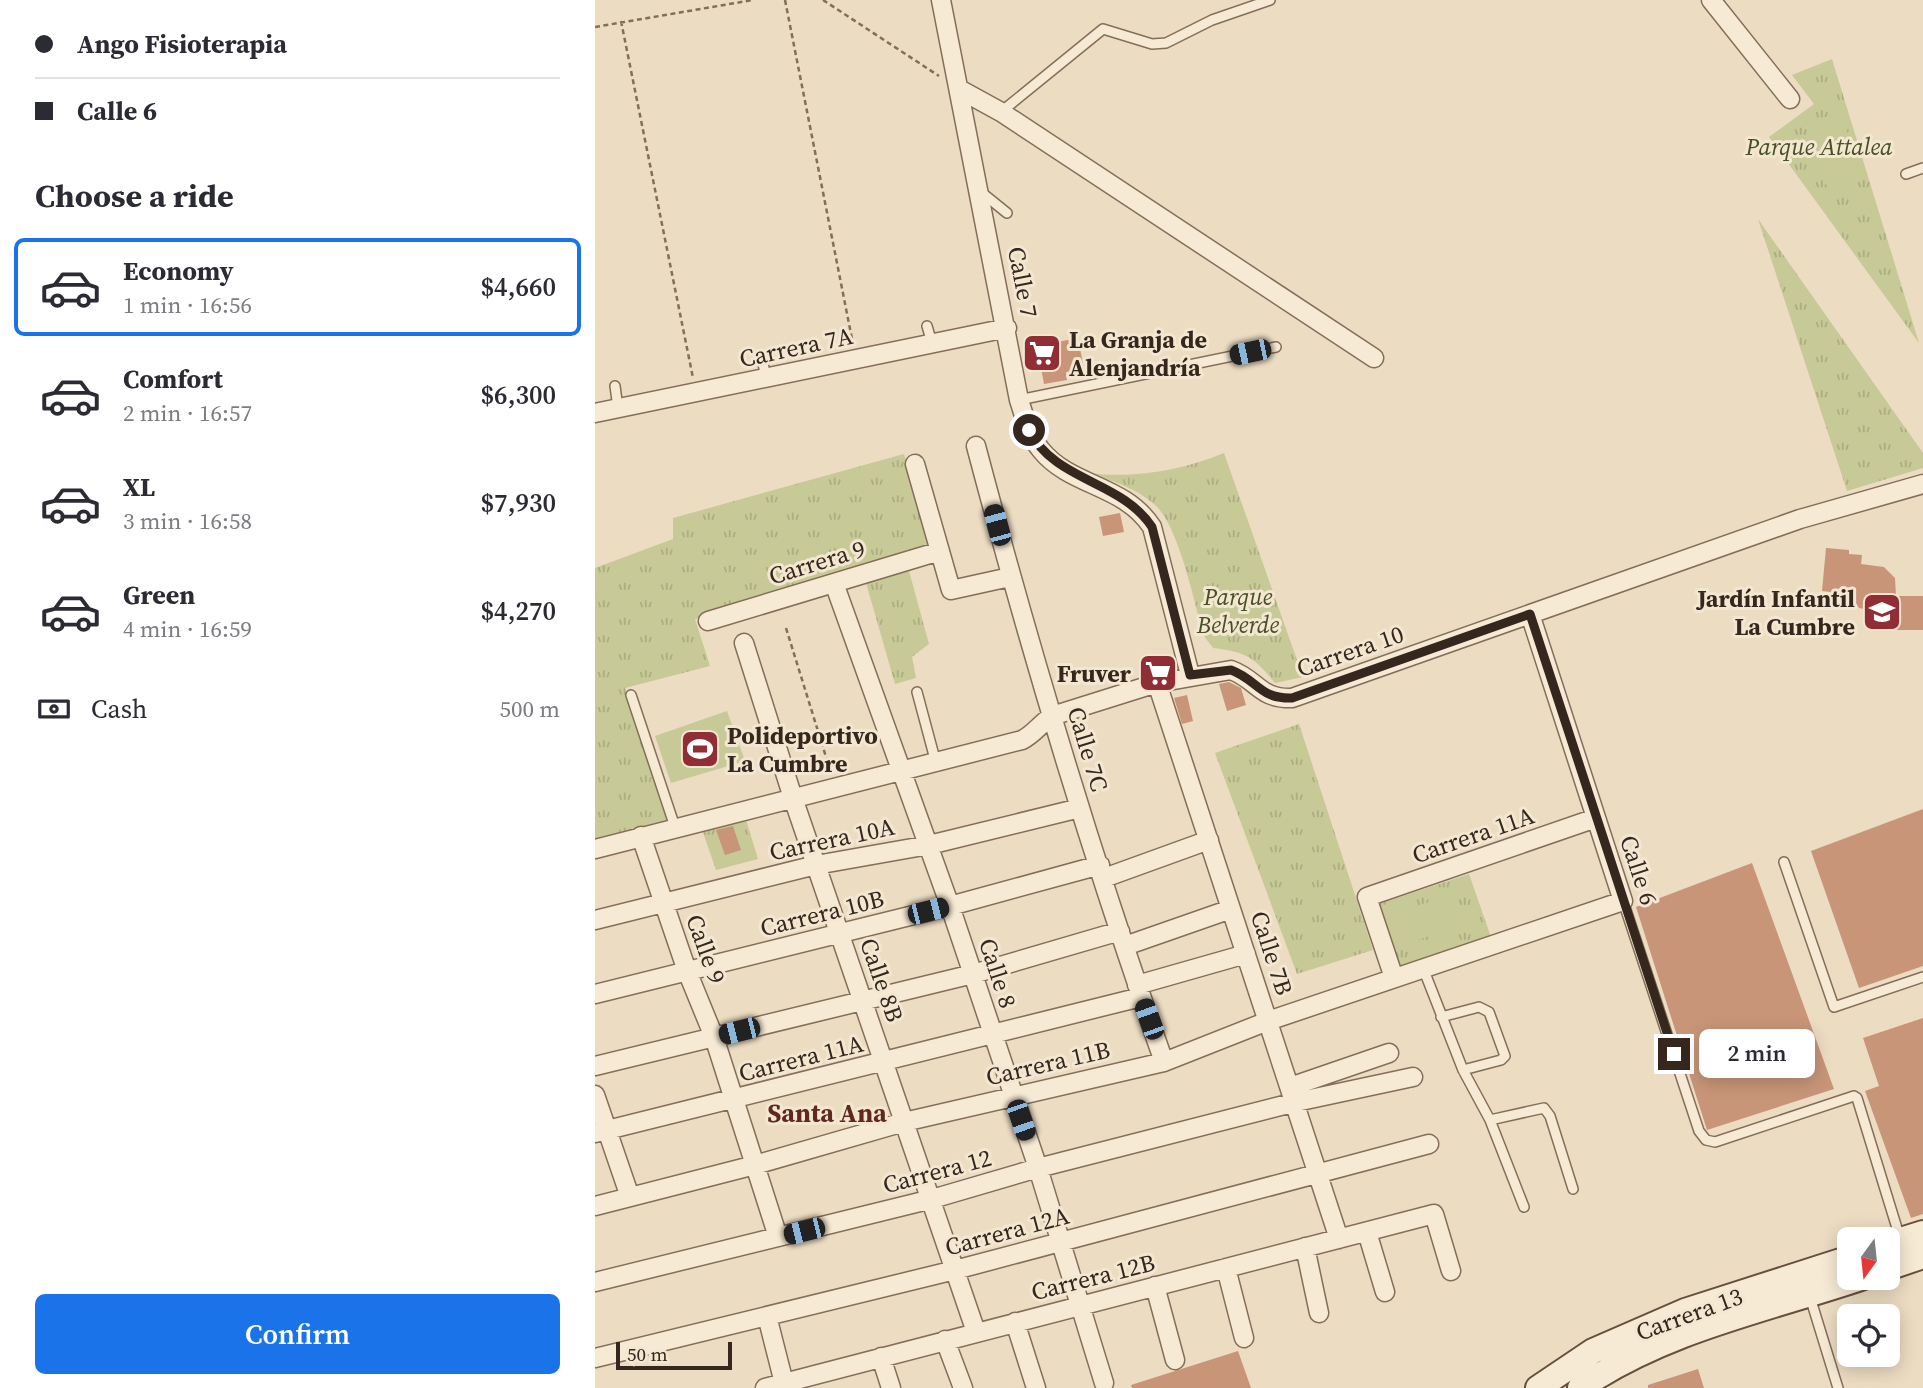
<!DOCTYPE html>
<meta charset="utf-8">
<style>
body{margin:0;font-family:"Source Serif 4",serif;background:#f7f7f7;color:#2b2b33;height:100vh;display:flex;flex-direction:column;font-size:26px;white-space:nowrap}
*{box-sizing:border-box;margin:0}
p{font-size:23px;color:#7c7c81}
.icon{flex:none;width:38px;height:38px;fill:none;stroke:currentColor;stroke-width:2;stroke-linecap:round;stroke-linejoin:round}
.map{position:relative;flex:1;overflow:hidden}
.side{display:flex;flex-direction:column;background:#fff;width:595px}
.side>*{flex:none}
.hud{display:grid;align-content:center;height:154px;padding:0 35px;background:#fff}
.needle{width:46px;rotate:195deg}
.tools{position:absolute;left:1242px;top:1227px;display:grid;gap:14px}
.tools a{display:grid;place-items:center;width:63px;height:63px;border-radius:10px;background:#fff;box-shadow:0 4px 18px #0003;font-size:35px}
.scale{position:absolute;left:21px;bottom:18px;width:116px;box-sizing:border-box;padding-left:7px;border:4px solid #35271d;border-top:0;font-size:19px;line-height:24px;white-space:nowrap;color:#35271d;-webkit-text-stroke:5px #f3e7d1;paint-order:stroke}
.end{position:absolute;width:32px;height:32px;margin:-16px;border:9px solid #35271d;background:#fff;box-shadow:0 0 0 4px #fff}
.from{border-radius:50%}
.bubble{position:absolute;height:49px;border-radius:10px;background:#fff;box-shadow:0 4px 18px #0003;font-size:23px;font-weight:600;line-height:49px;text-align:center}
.car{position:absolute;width:21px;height:42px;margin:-21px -10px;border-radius:9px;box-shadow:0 0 5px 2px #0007;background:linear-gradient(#222 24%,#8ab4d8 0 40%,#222 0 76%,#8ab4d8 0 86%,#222 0)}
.hud b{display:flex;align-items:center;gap:24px;height:66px;font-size:26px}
.hud b+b{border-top:2px solid #e1e1e2}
.hud i{width:18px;height:18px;background:#2b2b33}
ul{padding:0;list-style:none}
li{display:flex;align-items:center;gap:21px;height:98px;margin:0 14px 10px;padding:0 21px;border:4px solid transparent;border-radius:10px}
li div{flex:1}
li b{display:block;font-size:26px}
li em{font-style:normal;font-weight:600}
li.selected{border-color:#1a73e8}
li>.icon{width:63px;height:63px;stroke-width:1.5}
h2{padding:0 35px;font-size:32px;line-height:84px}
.pay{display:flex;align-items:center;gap:18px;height:77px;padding:0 35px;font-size:26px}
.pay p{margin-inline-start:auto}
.button{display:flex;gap:14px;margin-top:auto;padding:14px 35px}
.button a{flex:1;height:80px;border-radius:10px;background:#1a73e8;color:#fff;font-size:28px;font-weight:600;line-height:80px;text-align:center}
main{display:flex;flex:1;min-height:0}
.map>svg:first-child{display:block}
.park{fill:url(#park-tufts)}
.pitch{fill:#c7c996}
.building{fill:#c89579}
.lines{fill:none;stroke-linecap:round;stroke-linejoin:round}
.lane-casing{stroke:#846e5a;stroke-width:12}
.street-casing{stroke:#846e5a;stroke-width:21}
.secondary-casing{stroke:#664f3d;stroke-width:28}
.path{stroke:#846e5a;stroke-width:2.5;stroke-dasharray:5 3.5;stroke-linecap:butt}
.lane{stroke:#f7ead4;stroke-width:9}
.street{stroke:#f7ead4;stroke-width:18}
.secondary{stroke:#f7ead4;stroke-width:24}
.route{stroke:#35271d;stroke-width:9}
.labels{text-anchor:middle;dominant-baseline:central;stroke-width:6;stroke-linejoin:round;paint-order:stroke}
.park-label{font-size:24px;font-style:italic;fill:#485025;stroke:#f3e7d1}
.street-label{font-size:24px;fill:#35271d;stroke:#f3e7d1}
.poi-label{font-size:24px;font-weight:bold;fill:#35271d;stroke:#f3e7d1;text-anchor:start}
.neighbourhood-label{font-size:26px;font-weight:bold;fill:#60281f;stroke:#f3e7d1}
</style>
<main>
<section class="side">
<div class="hud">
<b><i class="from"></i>Ango Fisioterapia</b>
<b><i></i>Calle 6</b>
</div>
<h2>Choose a ride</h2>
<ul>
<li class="selected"><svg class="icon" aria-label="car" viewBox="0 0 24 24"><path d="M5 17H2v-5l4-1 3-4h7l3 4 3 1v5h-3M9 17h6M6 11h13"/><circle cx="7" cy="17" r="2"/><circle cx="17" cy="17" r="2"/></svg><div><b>Economy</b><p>1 min · 16:56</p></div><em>$4,660</em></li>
<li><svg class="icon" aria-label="car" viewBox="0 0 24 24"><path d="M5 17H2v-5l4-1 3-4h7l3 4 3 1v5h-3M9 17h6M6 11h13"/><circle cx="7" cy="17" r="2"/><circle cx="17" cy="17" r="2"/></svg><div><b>Comfort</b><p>2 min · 16:57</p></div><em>$6,300</em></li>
<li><svg class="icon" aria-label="car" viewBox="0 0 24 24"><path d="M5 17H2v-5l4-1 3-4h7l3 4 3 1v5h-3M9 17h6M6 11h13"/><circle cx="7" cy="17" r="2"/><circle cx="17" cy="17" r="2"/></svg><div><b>XL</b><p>3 min · 16:58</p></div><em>$7,930</em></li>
<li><svg class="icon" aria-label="car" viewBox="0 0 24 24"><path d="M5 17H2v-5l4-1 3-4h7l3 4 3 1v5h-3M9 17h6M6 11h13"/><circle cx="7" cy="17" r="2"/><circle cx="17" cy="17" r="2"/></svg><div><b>Green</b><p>4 min · 16:59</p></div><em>$4,270</em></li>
</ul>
<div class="pay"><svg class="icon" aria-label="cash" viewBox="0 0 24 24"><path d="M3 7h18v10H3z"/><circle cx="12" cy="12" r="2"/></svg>Cash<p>500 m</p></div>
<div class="button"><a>Confirm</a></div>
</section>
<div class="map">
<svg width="1328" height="1388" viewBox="0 0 1328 1388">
<defs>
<pattern id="park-tufts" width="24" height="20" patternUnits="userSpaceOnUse" patternTransform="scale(1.75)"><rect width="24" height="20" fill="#c7c996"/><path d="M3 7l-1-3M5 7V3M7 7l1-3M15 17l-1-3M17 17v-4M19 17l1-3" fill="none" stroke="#acad81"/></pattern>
</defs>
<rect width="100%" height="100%" fill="#ecdcc2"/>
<!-- park -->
<path class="park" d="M1237 59 1324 343 1174 137 1219 104 1197 75Z
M1163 219 1328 453V468L1252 491Z
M629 453 708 677 680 683C659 657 651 652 618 648L609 636C599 603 584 525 559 504 541 488 517 481 494 473 538 479 589 470 629 453Z
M309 454 340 560 314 571 334 644 317 657 321 678 300 684 267 569 100 619 115 666 30 688 77 821 0 842V568L78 539V518Z
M704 724 778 950 702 974 620 753Z
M148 810 163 859 121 870 104 821Z
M874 874 897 940 806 970 784 904Z"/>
<!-- pitch -->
<path class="pitch" d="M1246 112 1266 174 1231 185 1212 123Z
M132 711 150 761 76 783 60 736Z
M853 896 863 927 809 944 799 913Z"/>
<!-- building -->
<path class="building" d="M483 338 489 369 471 372 472 380 449 384 442 346Z
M525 513 529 532 508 536 504 517Z
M1231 548 1254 550V554L1267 555 1266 564 1289 567 1300 578 1301 596H1328V630H1290V613L1264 608 1253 594 1227 591Z
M634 682 646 688 651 705 632 711 624 684Z
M592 695 598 721 587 724 579 698Z
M1328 809V966L1264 988 1216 851Z
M138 826 146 850 130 855 121 830Z
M1157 863 1239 1089 1112 1130 1041 907Z
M1328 1018V1214L1316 1218 1270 1091 1284 1086 1268 1038Z
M643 1351 656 1388H537L536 1385Z
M1103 1369 1109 1388H1053V1385Z"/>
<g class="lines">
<!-- lane casing -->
<g class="lane-casing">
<path id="lane" d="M406 112 508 29 557 44 571 43 617 20 675 0
M1311 174 1328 168
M386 192 412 213
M332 326 337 343
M167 358 171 378
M20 386 23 408
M424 400 681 347
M322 692 341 763
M36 695 80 827
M1189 862 1239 1007 1328 977
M1028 901 1104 1131 1111 1140 1120 1142 1259 1096 1262 1098 1305 1238
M828 968 868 1070 895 1120 949 1108 955 1116 978 1189
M846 1017 884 1007 894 1012 910 1056 906 1060 868 1070
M895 1120 929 1207
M1215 1297 1243 1388"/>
</g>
<!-- street casing -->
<g class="street-casing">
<path id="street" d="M346 0 424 400C430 418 434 436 446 450 476 487 529 484 557 527L595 675
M1116 0 1195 99
M364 89 406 112 779 358
M0 413 412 328
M381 446C436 654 498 860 569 1062
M320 464 356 590 415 577
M239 583 355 906 443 1168 509 1383
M113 621 345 551
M149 643 198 798 381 1332
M562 683 744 1239
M46 836 92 971 119 1037 183 1237
M0 849 427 740C439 734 445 724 457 716L562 683 636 670C663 680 664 699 697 698L1205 519 1328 484
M509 878 614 840
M0 920 221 865 334 845 485 808
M530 946 636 909
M799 978 772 897 1001 818
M542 985 651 954
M0 994 355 906 505 865
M0 1066 378 974 525 931
M695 1087 794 1053
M0 1095 35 1197
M0 1133 546 997
M0 1206 160 1165 309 1122 569 1062 673 1021 1028 901 935 614
M772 1232 790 1292
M710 1247 724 1313
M631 1268 649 1338
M0 1282 337 1199 443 1168 701 1102 818 1077
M560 1286 580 1360
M172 1316 189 1383
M420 1322 441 1388
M350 1340 368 1388
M286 1357 296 1388
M0 1358 360 1270 834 1144
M170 1388 839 1214 856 1271"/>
</g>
<!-- secondary casing -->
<g class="secondary-casing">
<path id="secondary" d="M1293 1244 1328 1233
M1293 1268 1328 1256
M943 1388 998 1351 1090 1311 1255 1258
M985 1388C1069 1330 1171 1310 1266 1278"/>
</g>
<!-- path -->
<path class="path" d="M190 0 258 344
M228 0 344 76
M26 21 98 378
M0 27 158 0
M191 628 236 773"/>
<!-- lane -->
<use href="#lane" class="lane"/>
<!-- street -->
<use href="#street" class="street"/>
<!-- secondary -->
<use href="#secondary" class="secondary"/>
</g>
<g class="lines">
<!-- route -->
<path class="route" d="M434 430C460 482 526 480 557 527L595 675 636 670C663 680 664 699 697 698L935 614 1079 1054"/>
</g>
<!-- icons -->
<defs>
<g id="supermarket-square" transform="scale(2.0125)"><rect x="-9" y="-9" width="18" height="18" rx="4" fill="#912d34" stroke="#f3e7d1"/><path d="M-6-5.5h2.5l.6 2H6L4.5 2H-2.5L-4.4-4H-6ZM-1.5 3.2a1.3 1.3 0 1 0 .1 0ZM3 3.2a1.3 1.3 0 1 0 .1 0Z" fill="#fff"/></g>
<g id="school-square" transform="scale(2.0125)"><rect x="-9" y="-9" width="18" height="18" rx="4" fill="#912d34" stroke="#f3e7d1"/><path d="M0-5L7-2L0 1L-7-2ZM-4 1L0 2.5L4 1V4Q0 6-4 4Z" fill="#fff"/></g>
<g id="stadium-square" transform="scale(2.0125)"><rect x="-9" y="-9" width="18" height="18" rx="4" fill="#912d34" stroke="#f3e7d1"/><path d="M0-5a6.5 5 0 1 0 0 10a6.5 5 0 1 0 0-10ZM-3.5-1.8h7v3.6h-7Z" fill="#fff"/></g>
</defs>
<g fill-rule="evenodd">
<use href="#supermarket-square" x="447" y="353"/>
<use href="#school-square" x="1287" y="612"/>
<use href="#supermarket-square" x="563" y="673"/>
<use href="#stadium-square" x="105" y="749"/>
</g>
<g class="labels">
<!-- park labels -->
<g class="park-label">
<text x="1224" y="146">Parque Attalea</text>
<text x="643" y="596">Parque<tspan x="643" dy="28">Belverde</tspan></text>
</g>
<!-- street labels -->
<g class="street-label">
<text transform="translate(428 282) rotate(79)">Calle 7</text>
<text transform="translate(201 347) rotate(-12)">Carrera 7A</text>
<text transform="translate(222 562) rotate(-17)">Carrera 9</text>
<text transform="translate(755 651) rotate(-19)">Carrera 10</text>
<text transform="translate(493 749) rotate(73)">Calle 7C</text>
<text transform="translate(878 835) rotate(-19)">Carrera 11A</text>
<text transform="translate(237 839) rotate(-12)">Carrera 10A</text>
<text transform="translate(1044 870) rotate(72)">Calle 6</text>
<text transform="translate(227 913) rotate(-14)">Carrera 10B</text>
<text transform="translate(111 949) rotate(70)">Calle 9</text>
<text transform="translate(677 953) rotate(72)">Calle 7B</text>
<text transform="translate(403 973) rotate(72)">Calle 8</text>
<text transform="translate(287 980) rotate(71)">Calle 8B</text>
<text transform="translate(206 1058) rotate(-14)">Carrera 11A</text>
<text transform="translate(453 1063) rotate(-13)">Carrera 11B</text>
<text transform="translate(342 1171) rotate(-15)">Carrera 12</text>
<text transform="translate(412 1231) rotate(-15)">Carrera 12A</text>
<text transform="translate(498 1277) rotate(-14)">Carrera 12B</text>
<text transform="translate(1094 1314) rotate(-20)">Carrera 13</text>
</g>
<!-- poi labels -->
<g class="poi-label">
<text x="474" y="339">La Granja de<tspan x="474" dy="28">Alenjandría</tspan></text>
<text x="1260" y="598" text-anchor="end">Jardín Infantil<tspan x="1260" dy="28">La Cumbre</tspan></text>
<text x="536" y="673" text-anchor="end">Fruver</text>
<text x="132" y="735">Polideportivo<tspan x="132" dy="28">La Cumbre</tspan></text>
</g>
<!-- neighbourhood labels -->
<g class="neighbourhood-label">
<text x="232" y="1113">Santa Ana</text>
</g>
</g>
</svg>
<div class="tools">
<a><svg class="needle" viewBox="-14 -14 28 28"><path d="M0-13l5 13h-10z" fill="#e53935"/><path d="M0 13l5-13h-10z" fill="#7c7c81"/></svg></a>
<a><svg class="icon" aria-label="locate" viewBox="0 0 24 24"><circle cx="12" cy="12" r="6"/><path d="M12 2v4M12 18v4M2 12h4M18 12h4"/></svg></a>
</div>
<div class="scale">50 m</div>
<i class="end from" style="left:434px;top:430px"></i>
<i class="end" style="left:1079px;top:1054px"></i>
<div class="bubble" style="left:1104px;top:1029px;width:116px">2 min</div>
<i class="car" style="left:655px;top:352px;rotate:258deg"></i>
<i class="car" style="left:402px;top:525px;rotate:345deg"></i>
<i class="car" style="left:333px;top:911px;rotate:76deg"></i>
<i class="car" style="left:554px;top:1019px;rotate:340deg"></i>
<i class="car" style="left:144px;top:1031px;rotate:256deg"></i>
<i class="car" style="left:426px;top:1120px;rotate:161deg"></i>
<i class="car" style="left:209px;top:1231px;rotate:256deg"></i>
</div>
</main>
